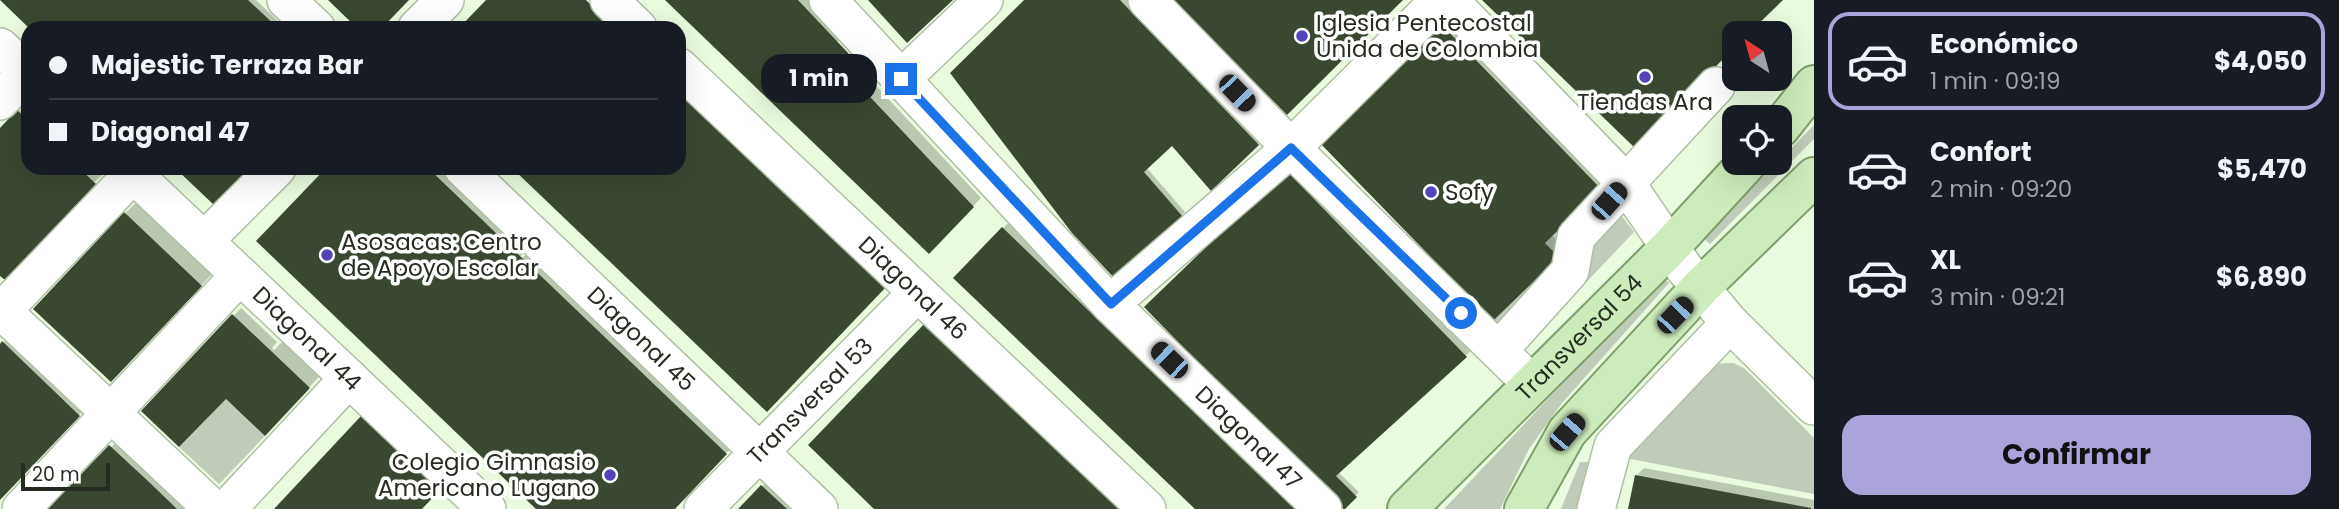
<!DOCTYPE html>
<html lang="es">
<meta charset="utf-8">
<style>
body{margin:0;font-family:Poppins,sans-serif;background:#242831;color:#f1f3f6;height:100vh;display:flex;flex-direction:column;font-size:26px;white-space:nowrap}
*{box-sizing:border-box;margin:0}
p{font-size:23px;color:#9ea1a6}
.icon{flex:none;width:38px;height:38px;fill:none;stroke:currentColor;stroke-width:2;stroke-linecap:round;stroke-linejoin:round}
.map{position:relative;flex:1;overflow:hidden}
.drawer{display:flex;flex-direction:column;background:#171b24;width:525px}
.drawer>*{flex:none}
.guide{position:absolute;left:21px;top:21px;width:665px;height:154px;border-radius:21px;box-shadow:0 7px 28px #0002;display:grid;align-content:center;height:154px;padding:0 28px;background:#171b24}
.needle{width:46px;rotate:324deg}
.fabs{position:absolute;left:1722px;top:21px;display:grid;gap:14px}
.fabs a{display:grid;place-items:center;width:70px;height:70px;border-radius:14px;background:#171b24;box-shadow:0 7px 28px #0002;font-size:35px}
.scale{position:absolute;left:21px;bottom:18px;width:89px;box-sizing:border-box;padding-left:7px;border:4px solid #262c22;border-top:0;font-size:19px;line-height:24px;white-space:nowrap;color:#262c22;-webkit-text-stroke:5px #fff;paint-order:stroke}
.end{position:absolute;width:32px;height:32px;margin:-16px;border:9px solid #1a73e8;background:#fff;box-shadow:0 0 0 4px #fff}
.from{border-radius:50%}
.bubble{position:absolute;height:49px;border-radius:21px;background:#171b24;box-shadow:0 7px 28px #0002;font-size:23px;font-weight:700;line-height:49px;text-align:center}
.car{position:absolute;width:21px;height:42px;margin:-21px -10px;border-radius:9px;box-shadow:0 0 5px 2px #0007;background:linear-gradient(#222 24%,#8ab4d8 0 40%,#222 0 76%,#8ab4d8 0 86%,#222 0)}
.guide b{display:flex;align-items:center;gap:24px;height:66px;font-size:26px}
.guide b+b{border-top:2px solid #363941}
.guide i{width:18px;height:18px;background:#f1f3f6}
ul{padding:12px 0 0;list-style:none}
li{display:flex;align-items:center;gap:21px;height:98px;margin:0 14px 10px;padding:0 14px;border:4px solid transparent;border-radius:21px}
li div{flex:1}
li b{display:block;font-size:26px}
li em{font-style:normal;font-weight:700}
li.on{border-color:#aaa4db}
li>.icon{width:63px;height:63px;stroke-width:1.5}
.button{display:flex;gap:14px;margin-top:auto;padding:14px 28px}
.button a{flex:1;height:80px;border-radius:21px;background:#aaa4db;color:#111;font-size:28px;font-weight:700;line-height:80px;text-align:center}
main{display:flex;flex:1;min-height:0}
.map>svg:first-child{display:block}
.green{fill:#c0cbb9}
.shadow{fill:#0003}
.building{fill:#3a4832}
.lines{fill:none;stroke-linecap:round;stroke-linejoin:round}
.minor-casing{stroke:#afbfa5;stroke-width:40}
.major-casing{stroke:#7e9f69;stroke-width:42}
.minor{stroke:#fff;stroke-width:37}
.major{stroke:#ceebbc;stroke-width:38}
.route{stroke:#1a73e8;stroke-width:9}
.poi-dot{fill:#5443ba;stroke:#fff;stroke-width:2.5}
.labels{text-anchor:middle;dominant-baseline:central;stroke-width:7;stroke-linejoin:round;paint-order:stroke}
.poi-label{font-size:23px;fill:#262c22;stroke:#fff;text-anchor:start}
.street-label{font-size:23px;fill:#262c22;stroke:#fff}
</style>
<main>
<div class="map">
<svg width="1814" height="509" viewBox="0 0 1814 509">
<rect width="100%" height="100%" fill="#e9fadf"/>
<!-- green -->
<path class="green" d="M1814 125V139L1710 244 1703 238Z
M1601 189 1634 232 1523 349 1493 321 1559 258 1545 243Z
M1663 277 1669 283 1562 403 1529 449 1500 509H1444Z
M1733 363 1744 368 1814 438V494L1620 457 1711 364Z
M226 399 265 436 219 484 179 447Z
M1580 462H1588L1579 509H1561Z"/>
<!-- shadow -->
<path class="shadow" d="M2 0H256L279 22 284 18 294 28H31Z
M668 0H819L875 60 866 70 839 41 836 43 981 198 929 252Z
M1027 0H1134L1238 108 1228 117 1230 119 1236 114 1261 140 1229 172 1172 144 1146 167 1185 212 1117 279Z
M1452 13 1481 44 1465 61 1467 63 1481 49 1607 180 1551 234 1565 248 1493 318 1321 141Z
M26 104 28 168H101L105 172 0 273V131Z
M1295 163 1474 348 1338 472 1359 492 1342 509 1146 307Z
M328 168H444L528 248 518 259 527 255 615 339 619 335 734 445 673 509H538Z
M136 203 212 274 187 301 125 213Z
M1010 221 1274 480 1197 509 955 278Z
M241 308 277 342 272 348 274 350 283 341 320 376 265 433 226 397 143 411Z
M14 332 87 407 0 498V346Z
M375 404 446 481 420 509H276Z
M122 436 192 509H51Z
M1644 468 1814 500V509H1630L1636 476Z
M770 478 802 509H740Z"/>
<!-- building -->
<path class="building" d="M0 0H248L278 28H29Z
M328 0H409L382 28H357Z
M486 0H586L615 28H459Z
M665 0H798L866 72 856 82 974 207 929 254Z
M868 0H953L907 43Z
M1024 0H1120L1259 145 1211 191 1172 146 1144 172 1183 217 1117 281 1072 233 950 73Z
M1173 0H1403L1287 115Z
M1482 0H1783L1749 33H1734V48L1635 148Z
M1440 23 1601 189 1545 243 1559 257 1493 321 1318 141Z
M679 89 886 287 767 412 512 168H679Z
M17 110 28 120V168H79L96 184 5 280 0 276V128Z
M175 168H250L214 205Z
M326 168H428L727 454 675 509H536L256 241Z
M1286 170 1467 357 1336 476 1357 497 1345 509H1340L1144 307Z
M124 212 202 286 111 382 33 309Z
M1002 227 1089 311 1297 509H1195L953 278Z
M232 314 310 388 265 436 226 399 179 447 141 411Z
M927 321 1124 509H874L808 445Z
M2 341 80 416 0 500V344Z
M361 416 440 490 422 509H274Z
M109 445 149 482 177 509H48Z
M1635 475 1811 508V509H1628Z
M761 485 787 509H738Z"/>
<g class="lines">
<!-- minor casing -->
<g class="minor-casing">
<g id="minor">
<path d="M286 0 316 28"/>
<path d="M609 0 638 28"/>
<path id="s1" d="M828 0 1110 304 1323 509"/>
<path d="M1147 0 1291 148 1531 383"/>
<path d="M1449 0 1625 182 1684 268 1730 323 1814 406"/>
<path d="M417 28 445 0"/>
<path d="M0 47 28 73"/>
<path id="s2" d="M679 67 1147 509"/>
<path d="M901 79 984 0"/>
<path d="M0 101 27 72"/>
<path id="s3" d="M127 168 487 509"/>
<path id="s4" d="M463 168 819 509"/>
<path d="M204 241 277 168"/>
<path d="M1110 304 1291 148 1440 0"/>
<path d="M0 309 213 509"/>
<path d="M0 313 133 174"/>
<path d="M1499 350 1570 271 1576 237 1716 86"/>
<path d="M21 509 240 275"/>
<path d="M227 509 349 378"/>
<path id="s5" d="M703 509 916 294"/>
<path d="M1596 509 1613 446 1730 323"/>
</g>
</g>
<!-- major casing -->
<g class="major-casing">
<g id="major">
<path d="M1780 128 1814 85"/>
<path id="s6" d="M1407 509 1668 249 1747 163"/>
<path d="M1524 509 1567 432 1701 287 1814 177"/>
</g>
</g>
<!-- minor -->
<use href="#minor" class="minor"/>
<!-- major -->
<use href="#major" class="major"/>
</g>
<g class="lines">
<!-- route -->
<path class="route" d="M901 79 1111 304 1291 148 1461 313"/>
</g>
<!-- markers -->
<g class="poi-dot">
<circle cx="1302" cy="36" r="7"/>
<circle cx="1645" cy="77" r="7"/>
<circle cx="1431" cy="192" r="7"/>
<circle cx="327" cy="255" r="7"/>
<circle cx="610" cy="475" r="7"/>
</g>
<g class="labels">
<!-- poi labels -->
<g class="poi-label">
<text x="1316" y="23">Iglesia Pentecostal<tspan x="1316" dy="26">Unida de Colombia</tspan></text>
<text x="1645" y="102" text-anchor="middle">Tiendas Ara</text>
<text x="1445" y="192">Sofy</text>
<text x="341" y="242">Asosacas: Centro<tspan x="341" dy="26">de Apoyo Escolar</tspan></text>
<text x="596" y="462" text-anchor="end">Colegio Gimnasio<tspan x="596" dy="26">Americano Lugano</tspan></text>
</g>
<!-- street labels -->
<g class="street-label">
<text stroke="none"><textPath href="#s2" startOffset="322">Diagonal 46</textPath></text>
<text stroke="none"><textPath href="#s6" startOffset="243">Transversal 54</textPath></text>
<text stroke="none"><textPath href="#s3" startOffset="248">Diagonal 44</textPath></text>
<text stroke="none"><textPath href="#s4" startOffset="247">Diagonal 45</textPath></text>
<text stroke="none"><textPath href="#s5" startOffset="152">Transversal 53</textPath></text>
<text stroke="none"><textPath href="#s1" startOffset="607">Diagonal 47</textPath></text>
</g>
</g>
</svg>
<div class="fabs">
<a><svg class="needle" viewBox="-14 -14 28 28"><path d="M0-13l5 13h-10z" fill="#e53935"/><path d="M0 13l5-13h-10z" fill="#9ea1a6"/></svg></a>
<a><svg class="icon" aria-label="locate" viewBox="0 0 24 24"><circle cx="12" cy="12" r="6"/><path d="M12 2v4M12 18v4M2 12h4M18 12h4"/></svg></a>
</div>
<div class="scale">20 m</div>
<i class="end from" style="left:1461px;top:313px"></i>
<i class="end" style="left:901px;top:79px"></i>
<div class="bubble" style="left:761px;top:54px;width:116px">1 min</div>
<i class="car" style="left:1237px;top:93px;rotate:136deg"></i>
<i class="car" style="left:1609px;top:201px;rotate:42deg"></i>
<i class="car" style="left:1675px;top:315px;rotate:44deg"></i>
<i class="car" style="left:1169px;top:360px;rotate:314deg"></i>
<i class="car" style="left:1567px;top:432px;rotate:41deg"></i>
<div class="guide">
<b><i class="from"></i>Majestic Terraza Bar</b>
<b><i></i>Diagonal 47</b>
</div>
</div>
<section class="drawer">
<ul>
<li class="on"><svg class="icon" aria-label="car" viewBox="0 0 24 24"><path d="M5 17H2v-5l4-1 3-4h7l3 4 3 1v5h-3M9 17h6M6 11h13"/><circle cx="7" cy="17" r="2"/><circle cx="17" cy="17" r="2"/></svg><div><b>Económico</b><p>1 min · 09:19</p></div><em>$4,050</em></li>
<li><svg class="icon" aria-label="car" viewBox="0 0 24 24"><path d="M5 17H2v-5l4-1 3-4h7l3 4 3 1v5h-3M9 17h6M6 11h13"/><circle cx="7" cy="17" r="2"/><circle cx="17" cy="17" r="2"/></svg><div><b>Confort</b><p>2 min · 09:20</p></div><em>$5,470</em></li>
<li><svg class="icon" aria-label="car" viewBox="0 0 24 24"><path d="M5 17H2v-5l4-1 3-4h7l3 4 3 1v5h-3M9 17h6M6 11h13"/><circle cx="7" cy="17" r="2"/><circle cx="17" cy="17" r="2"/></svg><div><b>XL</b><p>3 min · 09:21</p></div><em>$6,890</em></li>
</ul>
<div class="button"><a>Confirmar</a></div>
</section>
</main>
